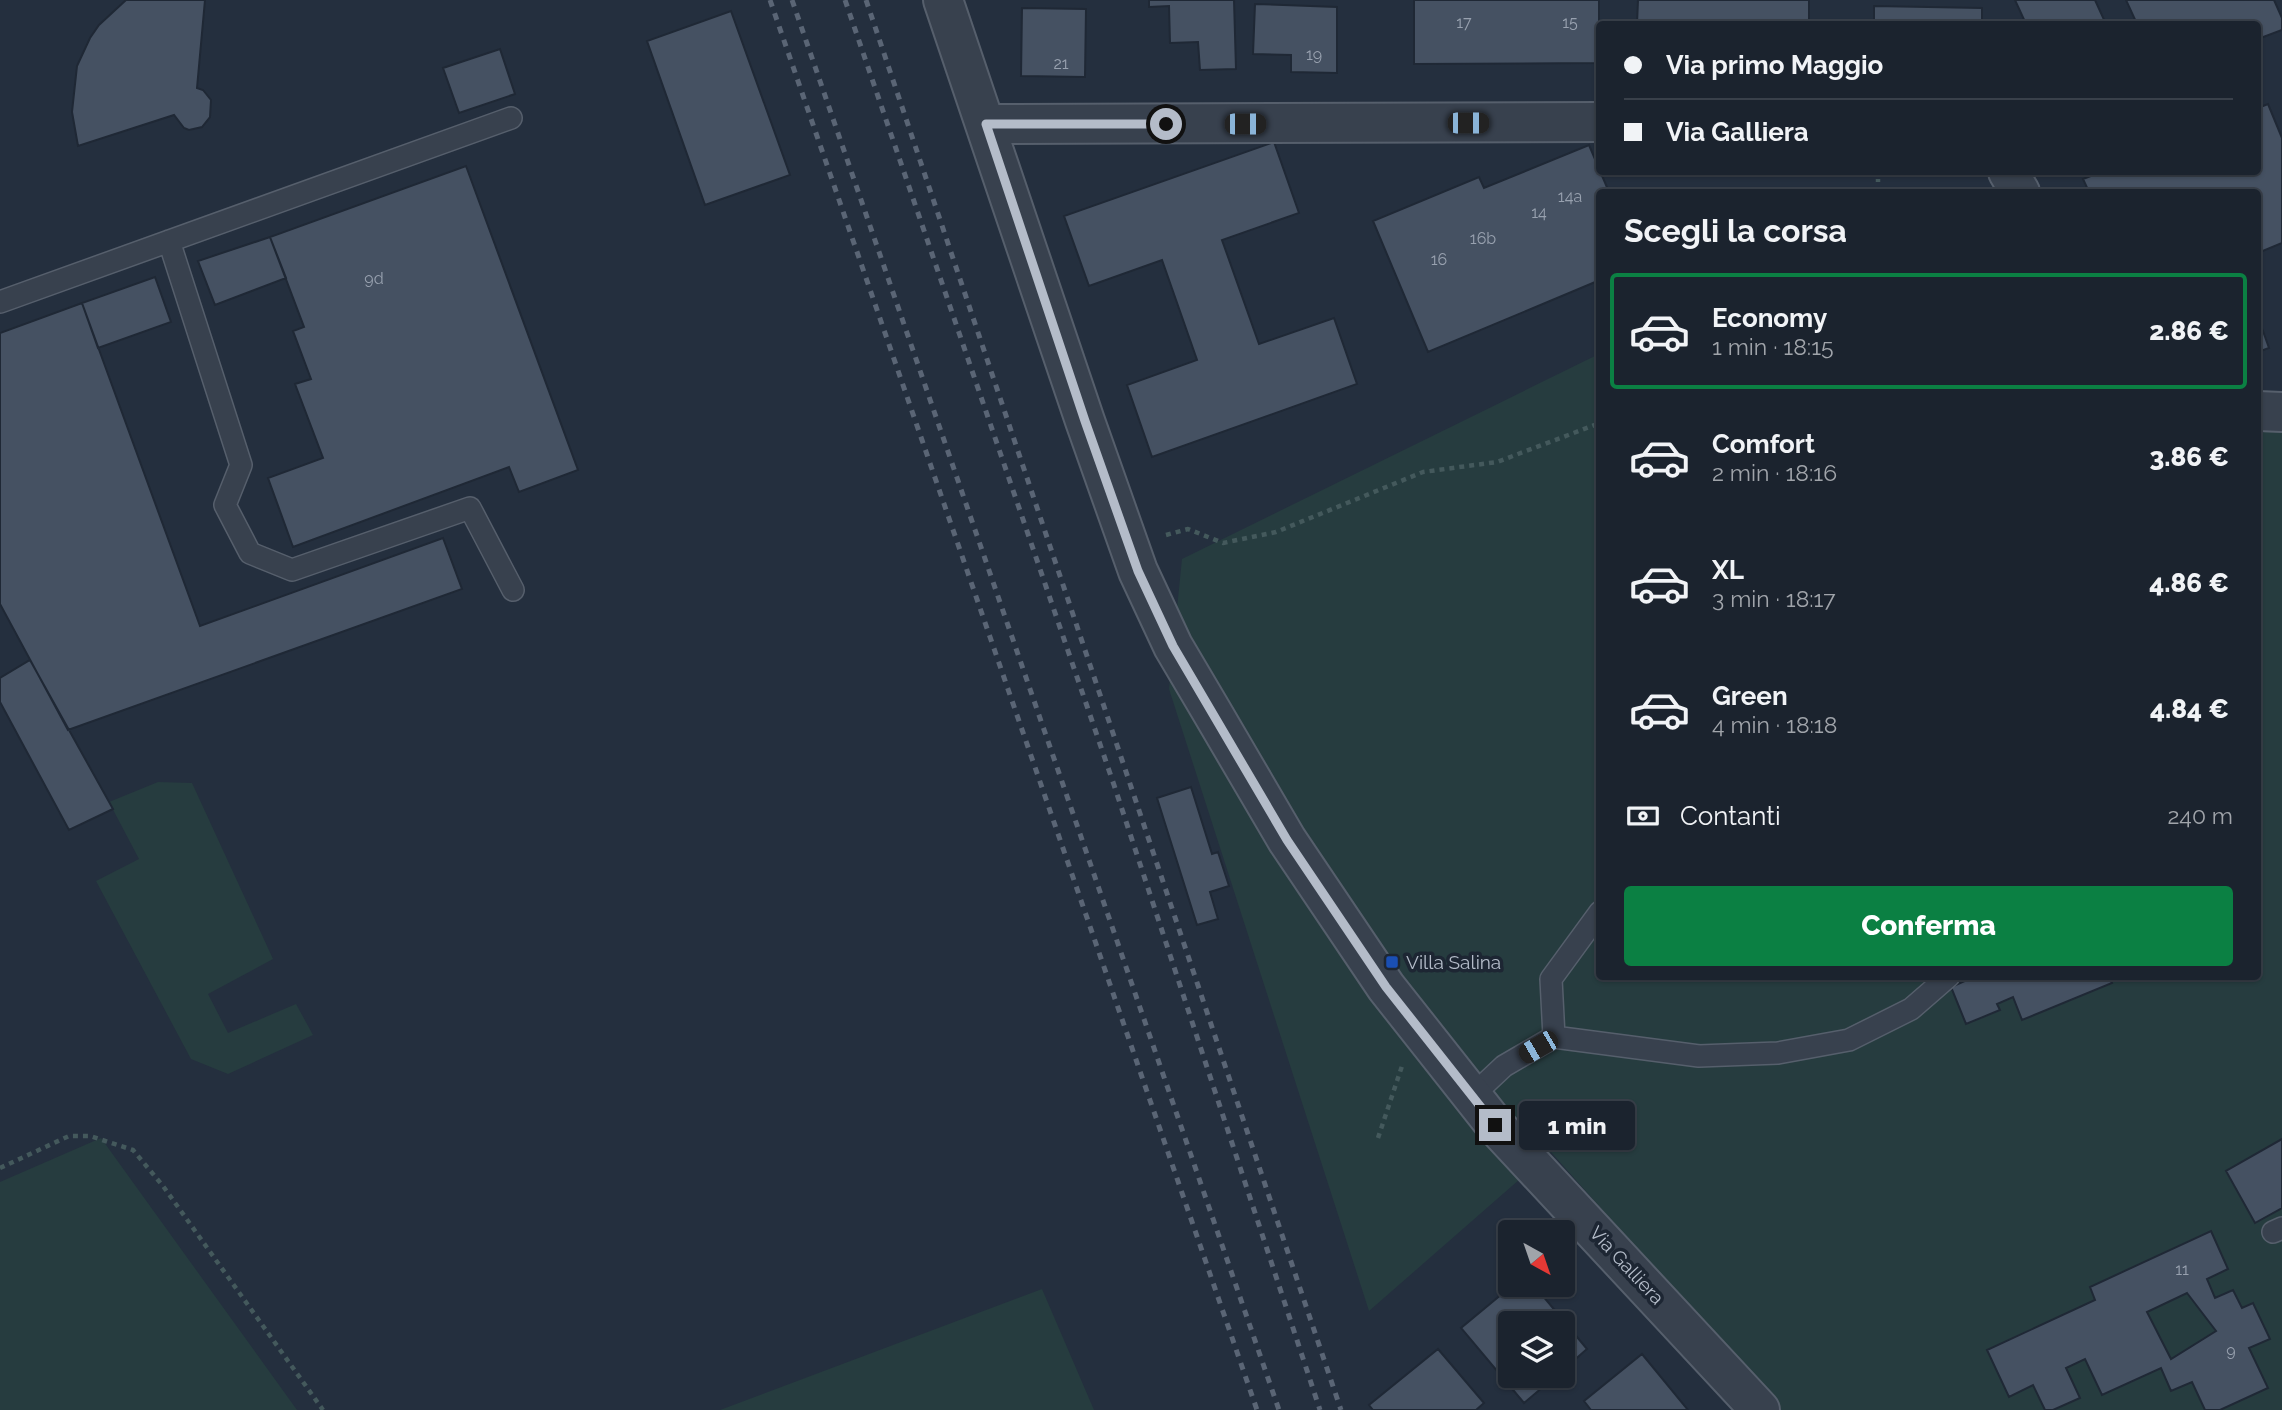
<!DOCTYPE html>
<html lang="it">
<meta charset="utf-8">
<style>
body{margin:0;font-family:Raleway,sans-serif;background:#282f3a;color:#f1f3f6;height:100vh;display:flex;flex-direction:column;font-size:26px;white-space:nowrap}
*{box-sizing:border-box;margin:0}
p{font-size:23px;color:#a0a4aa}
.icon{flex:none;width:38px;height:38px;fill:none;stroke:currentColor;stroke-width:2;stroke-linecap:round;stroke-linejoin:round}
.map{position:relative;flex:1;overflow:hidden}
.side{position:absolute;left:1596px;top:189px;width:665px;height:791px;display:flex;flex-direction:column;background:#1b232e;border-radius:7px;box-shadow:0 2px 5px #0004,0 0 0 2px #39404a}
.side>*{flex:none}
.guide{position:absolute;left:1596px;top:21px;width:665px;height:154px;border-radius:7px;box-shadow:0 2px 5px #0004,0 0 0 2px #39404a;display:grid;align-content:center;height:154px;padding:0 28px;background:#1b232e}
.needle{width:46px;rotate:140deg}
.fabs{position:absolute;left:1498px;top:1220px;display:grid;gap:14px}
.fabs a{display:grid;place-items:center;width:77px;height:77px;border-radius:7px;background:#1b232e;box-shadow:0 2px 5px #0004,0 0 0 2px #39404a;font-size:35px}
.end{position:absolute;width:32px;height:32px;margin:-16px;border:9px solid #b4bcc9;background:#111;box-shadow:0 0 0 4px #111}
.from{border-radius:50%}
.bubble{position:absolute;height:49px;border-radius:7px;background:#1b232e;box-shadow:0 2px 5px #0004,0 0 0 2px #39404a;font-size:23px;font-weight:800;line-height:49px;text-align:center}
.car{position:absolute;width:21px;height:42px;margin:-21px -10px;border-radius:9px;box-shadow:0 0 5px 2px #0007;background:linear-gradient(#222 24%,#8ab4d8 0 40%,#222 0 76%,#8ab4d8 0 86%,#222 0)}
.guide b{display:flex;align-items:center;gap:24px;height:66px;font-size:26px}
.guide b+b{border-top:2px solid #39404a}
.guide i{width:18px;height:18px;background:#f1f3f6}
ul{padding:0;list-style:none}
li{display:flex;align-items:center;gap:21px;height:116px;margin:0 14px 10px;padding:0 14px;border:4px solid transparent;border-radius:7px}
li div{flex:1}
li b{display:block;font-size:26px}
li em{font-style:normal;font-weight:800}
li.active{border-color:#0b8043}
li>.icon{width:63px;height:63px;stroke-width:1.5}
h2{padding:0 28px;font-size:32px;line-height:84px}
.pay{display:flex;align-items:center;gap:18px;height:77px;padding:0 28px;font-size:26px}
.pay p{margin-inline-start:auto}
.primary-button{display:flex;gap:14px;margin-top:auto;padding:14px 28px}
.primary-button a{flex:1;height:80px;border-radius:7px;background:#0b8043;color:#fff;font-size:28px;font-weight:800;line-height:80px;text-align:center}
.map>svg:first-child{display:block}
.green{fill:#263c3f}
.building{fill:#455162;stroke:#1f2835;stroke-width:2;fill-rule:evenodd}
.lines{fill:none;stroke-linecap:round;stroke-linejoin:round}
.lane-casing{stroke:#565f6c;stroke-width:24}
.street-casing{stroke:#565f6c;stroke-width:42}
.path{stroke:#44595c;stroke-width:4.5;stroke-dasharray:5 5;stroke-linecap:butt}
.lane{stroke:#38414e;stroke-width:21}
.street{stroke:#38414e;stroke-width:38}
.rail{stroke:#5a6575;stroke-width:5;stroke-dasharray:7 7;stroke-linecap:butt}
.route{stroke:#b4bcc9;stroke-width:9}
.transit-dot{fill:#1a4fb4;stroke:#1d2633;stroke-width:2.5}
.labels{text-anchor:middle;dominant-baseline:central;stroke-width:7;stroke-linejoin:round;paint-order:stroke}
.number-label{font-size:16px;fill:#98a1af}
.poi-label{font-size:19px;fill:#b4bcc9;stroke:#1d2633;text-anchor:start}
.street-label{font-size:19px;fill:#b4bcc9;stroke:#1d2633}
</style>
<div class="map">
<svg width="2282" height="1410" viewBox="0 0 2282 1410">
<rect width="100%" height="100%" fill="#242f3e"/>
<!-- green -->
<path class="green" d="M1599 354 1600 976H2258V435L2282 424V1410H1780L1551 1152 1369 1311 1169 689 1182 559Z
M158 782 192 783 273 959 208 994 228 1033 296 1004 313 1035 228 1074 191 1059 96 881 139 859 109 802Z
M101 1138 297 1410H0V1182Z
M1042 1289 1094 1410H720Z"/>
<!-- building -->
<path class="building" d="M126 0H205L197 88 203 90 211 100 210 117 202 127 189 130 184 128 174 115 78 146 72 112 77 66 90 38 99 25Z
M1149 0H1234L1236 69 1200 70 1198 42 1170 43 1169 6 1149 7Z
M1414 0H1599V63L1414 64Z
M1638 0H1809V24H1637Z
M2015 0H2095L2106 24H2026Z
M2126 0H2274L2282 18V30L2258 39V24H2137Z
M1255 4 1337 7V73L1291 72V55L1253 54Z
M1874 6 1982 8V24H1874Z
M1022 8 1086 9 1085 77 1021 76Z
M731 11 790 175 705 205 647 41Z
M500 49 515 94 459 113 443 68Z
M2268 104 2282 138V243L2258 253V192H2089L2083 179 2101 172H2258V108Z
M1274 142 1299 213 1222 240 1259 344 1334 318 1357 384 1152 457 1127 385 1197 360 1162 260 1089 286 1064 216Z
M1589 145 1609 192H1600V280L1428 352 1373 221 1479 177 1484 188Z
M466 166 578 470 519 492 509 467 293 547 268 478 323 458 295 384 311 379 293 331 304 327 270 237Z
M270 237 286 278 215 305 198 261Z
M155 277 171 322 98 348 82 303Z
M82 303 200 626 443 538 462 589 68 730 0 604V333Z
M2258 317 2269 348 2258 352Z
M30 660 113 809 69 830 0 702V678Z
M1191 787 1212 854 1218 852 1229 886 1210 892 1218 919 1197 925 1157 798Z
M1976 976H2109L2112 983 2022 1020 2013 997 1997 1004 2000 1010 1966 1024 1951 987Z
M2282 1139V1208L2255 1223 2226 1171Z
M2211 1231 2228 1269 2207 1279 2215 1298 2233 1290 2242 1308 2253 1303 2270 1339 2249 1348 2268 1388 2220 1410H2205L2192 1382 2171 1391 2161 1368 2102 1395 2085 1359 2066 1368 2080 1398 2053 1410H2045L2033 1385 2009 1397 1987 1350 2095 1300 2090 1287ZM2187 1293 2216 1331 2171 1359 2147 1312Z
M1514 1284H1533L1587 1349 1563 1370V1323H1510V1376H1556L1524 1403 1461 1328Z
M1438 1349 1484 1403 1476 1410H1373L1369 1405Z
M1642 1354 1688 1410H1591L1584 1401Z"/>
<g class="lines">
<!-- lane casing -->
<g class="lane-casing">
<path id="lane" d="M169 241 241 465 225 505 250 553 292 570 470 508 513 590
M0 302 511 118
M1554 1037 1551 979 1600 912
M1472 1096 1504 1066 1554 1037 1699 1056 1778 1053 1849 1040 1911 1009 1949 976
M2273 1232 2282 1228"/>
</g>
<!-- street casing -->
<g class="street-casing">
<path id="street" d="M943 0 1085 421 1138 571 1173 646 1212 712 1287 840 1386 987 1495 1125 1760 1410
M986 124 1600 122
M2008 172 2020 192
M2258 411 2282 412"/>
</g>
<!-- path -->
<path class="path" d="M1878 192V179
M1166 535 1188 529 1223 543 1276 532 1423 472 1497 462 1600 423
M1378 1138 1402 1066
M0 1168 69 1136H90L133 1150 163 1186 323 1410"/>
<!-- lane -->
<use href="#lane" class="lane"/>
<!-- street -->
<use href="#street" class="street"/>
<!-- rail -->
<path class="rail" d="M770 0 1257 1410
M792 0 1279 1410
M845 0 1114 785 1320 1410
M866 0 1341 1410"/>
</g>
<g class="lines">
<!-- route -->
<path class="route" d="M1166 124H986L1085 421 1138 571 1173 646 1287 840 1386 987 1495 1125"/>
</g>
<!-- markers -->
<rect class="transit-dot" x="1385" y="955" width="14" height="14" rx="3.5"/>
<g class="labels">
<!-- number labels -->
<g class="number-label">
<text x="1464" y="22">17</text>
<text x="1570" y="22">15</text>
<text x="1314" y="54">19</text>
<text x="1061" y="63">21</text>
<text x="1570" y="196">14a</text>
<text x="1539" y="212">14</text>
<text x="1483" y="238">16b</text>
<text x="1439" y="259">16</text>
<text x="374" y="278">9d</text>
<text x="2182" y="1269">11</text>
<text x="2231" y="1350">9</text>
</g>
<!-- poi labels -->
<g class="poi-label">
<text x="1406" y="962">Villa Salina</text>
</g>
<!-- street labels -->
<g class="street-label">
<text transform="translate(1627 1265) rotate(47)">Via Galliera</text>
</g>
</g>
</svg>
<div class="fabs">
<a><svg class="needle" viewBox="-14 -14 28 28"><path d="M0-13l5 13h-10z" fill="#e53935"/><path d="M0 13l5-13h-10z" fill="#a0a4aa"/></svg></a>
<a><svg class="icon" aria-label="layers" viewBox="0 0 24 24"><path d="M12 4l9 5-9 5-9-5zM3 14l9 5 9-5"/></svg></a>
</div>
<i class="end from" style="left:1166px;top:124px"></i>
<i class="end" style="left:1495px;top:1125px"></i>
<div class="bubble" style="left:1519px;top:1101px;width:116px">1 min</div>
<i class="car" style="left:1468px;top:123px;rotate:90deg"></i>
<i class="car" style="left:1245px;top:124px;rotate:90deg"></i>
<i class="car" style="left:1538px;top:1047px;rotate:240deg"></i>
<div class="guide">
<b><i class="from"></i>Via primo Maggio</b>
<b><i></i>Via Galliera</b>
</div>
<section class="side">
<h2>Scegli la corsa</h2>
<ul>
<li class="active"><svg class="icon" aria-label="car" viewBox="0 0 24 24"><path d="M5 17H2v-5l4-1 3-4h7l3 4 3 1v5h-3M9 17h6M6 11h13"/><circle cx="7" cy="17" r="2"/><circle cx="17" cy="17" r="2"/></svg><div><b>Economy</b><p>1 min · 18:15</p></div><em>2.86 €</em></li>
<li><svg class="icon" aria-label="car" viewBox="0 0 24 24"><path d="M5 17H2v-5l4-1 3-4h7l3 4 3 1v5h-3M9 17h6M6 11h13"/><circle cx="7" cy="17" r="2"/><circle cx="17" cy="17" r="2"/></svg><div><b>Comfort</b><p>2 min · 18:16</p></div><em>3.86 €</em></li>
<li><svg class="icon" aria-label="car" viewBox="0 0 24 24"><path d="M5 17H2v-5l4-1 3-4h7l3 4 3 1v5h-3M9 17h6M6 11h13"/><circle cx="7" cy="17" r="2"/><circle cx="17" cy="17" r="2"/></svg><div><b>XL</b><p>3 min · 18:17</p></div><em>4.86 €</em></li>
<li><svg class="icon" aria-label="car" viewBox="0 0 24 24"><path d="M5 17H2v-5l4-1 3-4h7l3 4 3 1v5h-3M9 17h6M6 11h13"/><circle cx="7" cy="17" r="2"/><circle cx="17" cy="17" r="2"/></svg><div><b>Green</b><p>4 min · 18:18</p></div><em>4.84 €</em></li>
</ul>
<div class="pay"><svg class="icon" aria-label="cash" viewBox="0 0 24 24"><path d="M3 7h18v10H3z"/><circle cx="12" cy="12" r="2"/></svg>Contanti<p>240 m</p></div>
<div class="primary-button"><a>Conferma</a></div>
</section>
</div>
